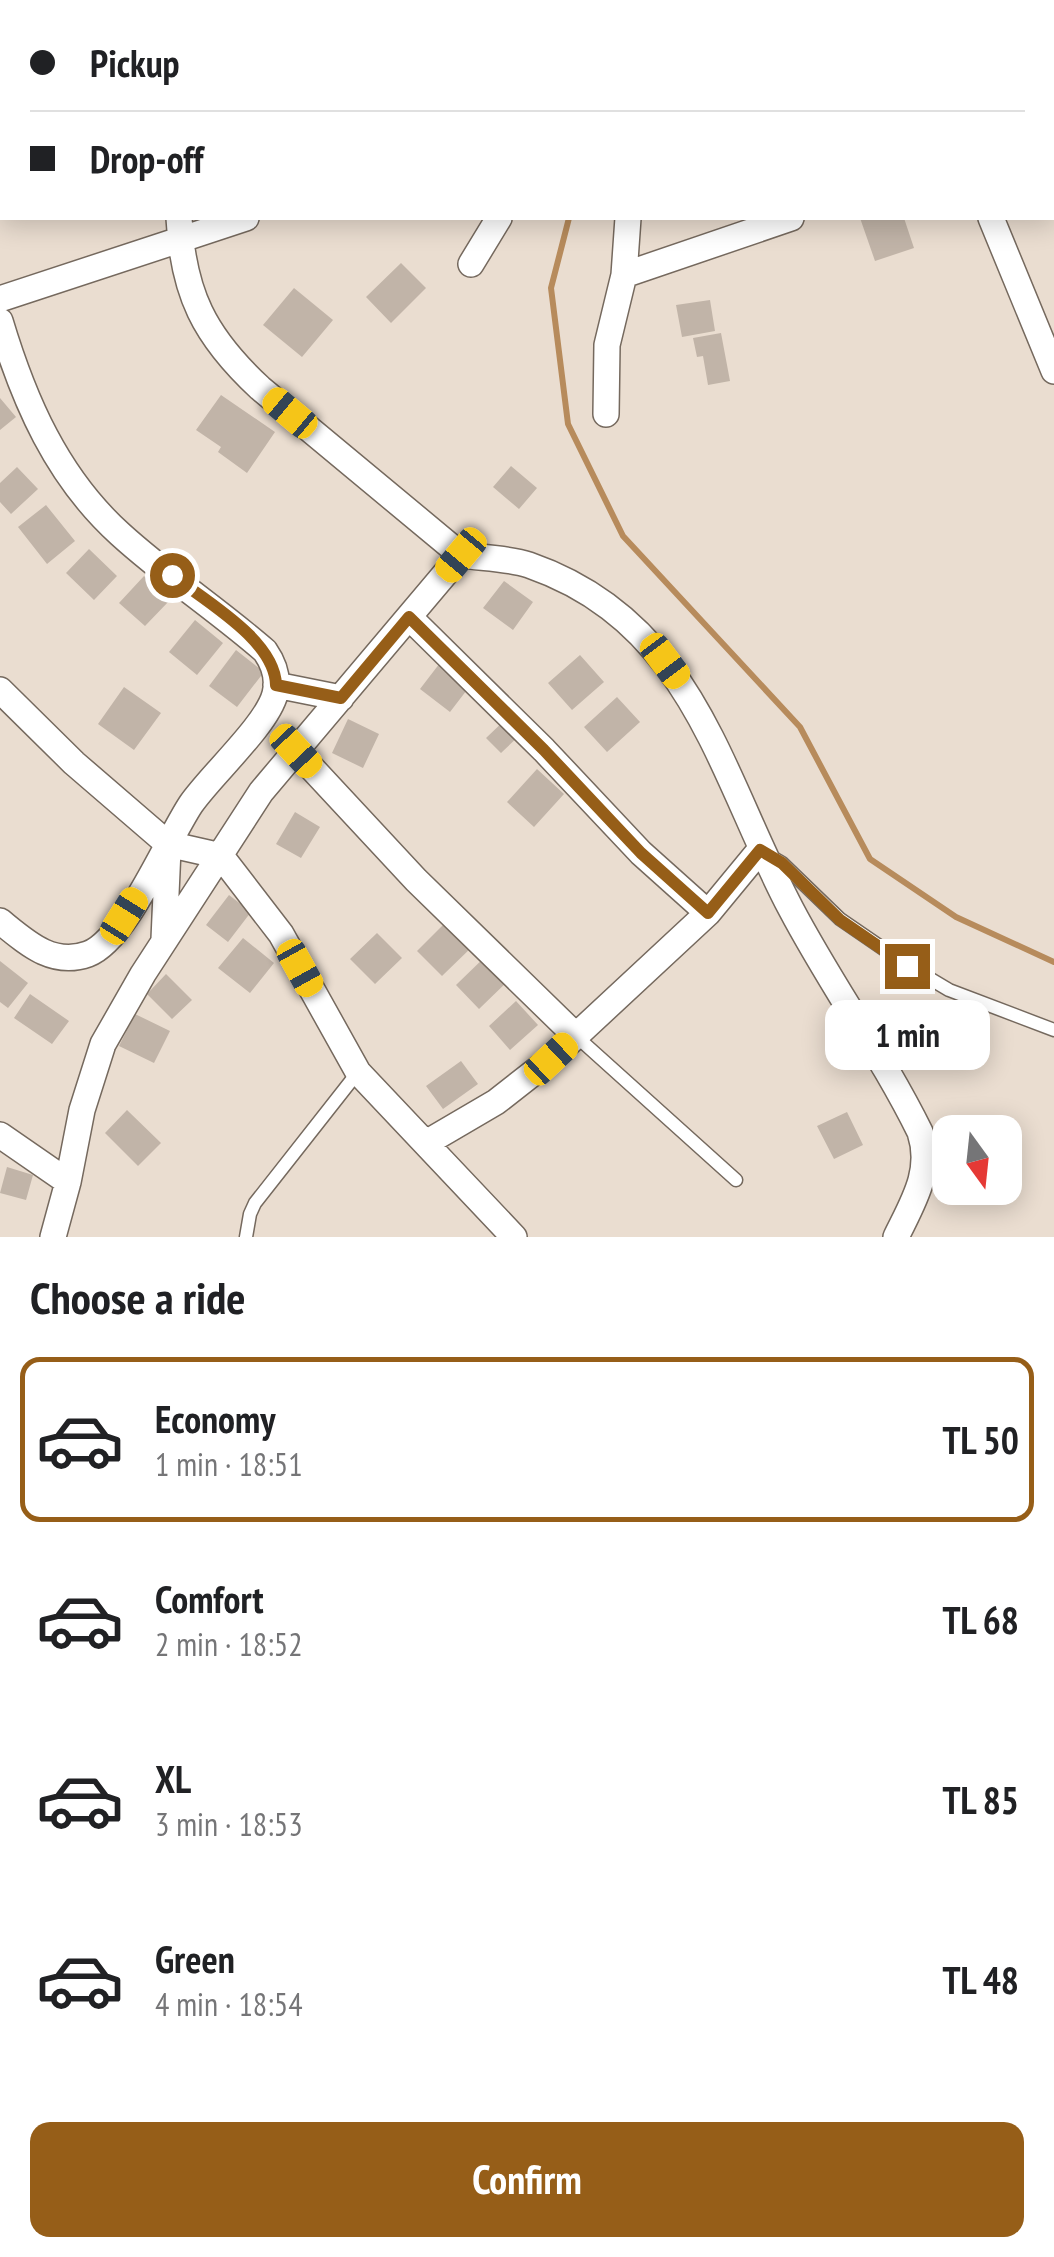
<!DOCTYPE html>
<meta charset="utf-8">
<style>
body{margin:0;font-family:"PT Sans Narrow",sans-serif;background:#f6f6f6;color:#202124;height:100vh;display:flex;flex-direction:column;font-size:38px;white-space:nowrap}
*{box-sizing:border-box;margin:0}
p{font-size:32px;color:#757577}
.icon{flex:none;width:55px;height:55px;fill:none;stroke:currentColor;stroke-width:2;stroke-linecap:round;stroke-linejoin:round}
.map{position:relative;height:1237px;overflow:hidden}
.drawer{display:flex;flex-direction:column;background:#fff;flex:1}
.drawer>*{flex:none}
.banner{position:absolute;left:0px;top:0px;width:1055px;height:220px;box-shadow:0 5px 25px #0003;display:grid;align-content:center;height:220px;padding:0 30px;background:#fff}
.needle{width:65px;rotate:165deg}
.buttons{position:absolute;left:932px;top:1115px;display:grid;gap:20px}
.buttons a{display:grid;place-items:center;width:90px;height:90px;border-radius:20px;background:#fff;box-shadow:0 5px 25px #0003;font-size:50px}
.end{position:absolute;width:45px;height:45px;margin:-22px;border:12px solid #965e18;background:#fff;box-shadow:0 0 0 5px #fff}
.from{border-radius:50%}
.bubble{position:absolute;height:70px;border-radius:20px;background:#fff;box-shadow:0 5px 25px #0003;font-size:32px;font-weight:600;line-height:70px;text-align:center}
.car{position:absolute;width:30px;height:60px;margin:-30px -15px;border-radius:12px;box-shadow:0 0 8px 2px #0007;background:linear-gradient(#f5c518 24%,#345 0 40%,#f5c518 0 76%,#345 0 86%,#f5c518 0)}
.banner b{display:flex;align-items:center;gap:35px;height:95px;font-size:38px}
.banner b+b{border-top:2px solid #e0e0e0}
.banner i{width:25px;height:25px;background:#202124}
ul{padding:0;list-style:none}
li{display:flex;align-items:center;gap:30px;height:165px;margin:0 20px 15px;padding:0 10px;border:5px solid transparent;border-radius:20px}
li div{flex:1}
li b{display:block;font-size:38px}
li em{font-style:normal;font-weight:600}
li.active{border-color:#965e18}
li>.icon{width:90px;height:90px;stroke-width:1.5}
h2{padding:0 30px;font-size:45px;line-height:120px}
.cta{display:flex;gap:20px;margin-top:auto;padding:20px 30px}
.cta a{flex:1;height:115px;border-radius:20px;background:#965e18;color:#fff;font-size:40px;font-weight:600;line-height:115px;text-align:center}
.map>svg:first-child{display:block}
.lines{fill:none;stroke-linecap:round;stroke-linejoin:round}
.stream{stroke:#b78b5c;stroke-width:6}
.building{fill:#c1b4a8}
.lane-casing{stroke:#75695e;stroke-width:15}
.street-casing{stroke:#75695e;stroke-width:28}
.lane{stroke:#fff;stroke-width:12}
.street{stroke:#fff;stroke-width:25}
.route{stroke:#965e18;stroke-width:12}
</style>
<div class="map">
<svg width="1054" height="1237" viewBox="0 0 1054 1237">
<rect width="100%" height="100%" fill="#eaddd0"/>
<g class="lines">
<!-- stream -->
<path class="stream" d="M569 0V2
M569 218 551 288 568 424 623 536 800 727 870 859 956 917 1054 962"/>
</g>
<!-- building -->
<path class="building" d="M860 218H904L914 248 875 261Z
M401 263 426 288 391 323 366 297Z
M294 288 333 320 302 357 263 325Z
M710 300 715 331 682 337 676 305Z
M721 333 730 381 708 385 703 356 697 357 693 338Z
M221 395 275 432 247 473 218 452 221 447 196 430Z
M0 398 16 417 0 430Z
M511 466 537 488 519 509 493 487Z
M17 467 38 489 11 514 0 502V483Z
M46 505 75 541 47 564 18 527Z
M89 549 117 576 94 600 66 573Z
M144 576 170 600 145 626 119 603Z
M504 581 533 602 513 630 483 608Z
M195 620 223 643 197 675 169 652Z
M236 650 264 672 237 707 209 686Z
M580 655 604 682 572 710 548 683Z
M443 659 473 682 450 712 420 689Z
M124 687 161 713 134 750 98 724Z
M617 697 640 722 607 752 584 727Z
M507 718 521 734 501 753 486 738Z
M348 719 379 734 363 768 332 753Z
M537 769 564 794 534 827 507 802Z
M295 812 320 827 301 858 276 844Z
M229 895 251 912 228 942 206 925Z
M450 918 475 944 442 976 417 951Z
M377 933 402 958 375 984 350 959Z
M243 938 274 963 250 993 218 968Z
M489 953 512 977 479 1009 456 985Z
M0 961 28 983 8 1008 0 1002Z
M166 974 192 1000 172 1019 147 994Z
M30 994 69 1021 52 1044 14 1018Z
M516 1001 538 1025 510 1050 489 1026Z
M135 1014 170 1031 154 1063 119 1046Z
M461 1061 478 1084 443 1109 426 1086Z
M127 1110 161 1143 138 1166 105 1133Z
M847 1112 863 1145 834 1159 817 1126Z
M7 1167 33 1175 26 1200 0 1193Z"/>
<g class="lines">
<!-- lane casing -->
<g class="lane-casing">
<path id="lane" d="M770 856 782 863 840 919 907 965 949 990 1054 1030
M576 1036 736 1180
M246 1237 250 1214 255 1203 358 1072"/>
</g>
<!-- street casing -->
<g class="street-casing">
<path id="street" d="M165 0V2
M534 0 535 2
M626 0V2
M922 0 923 2
M841 2 848 0
M991 218 1054 371
M471 264 499 218
M624 275 791 218
M0 299 246 218
M0 321C24 401 57 477 120 534 166 576 218 610 265 651 274 664 279 678 275 694 267 725 211 775 191 804 167 840 126 940 88 954 52 967 26 942 0 921
M606 414 607 345 624 275 628 218
M461 555C483 558 508 558 529 565 693 622 719 773 791 909 831 985 882 1055 920 1132 933 1171 913 1202 896 1237
M409 617 544 750 641 853 708 913
M276 685 341 698
M0 690 74 763 168 844 221 856 281 934 358 1072 514 1237
M296 751 416 880 576 1036
M164 939 168 849
M0 1135 68 1182
M426 1143 496 1102 551 1059 708 913 760 850
M53 1237 68 1182 82 1110 103 1044 143 974 261 792 461 555 260 388C204 336 183 293 179 218"/>
</g>
<!-- lane -->
<use href="#lane" class="lane"/>
<!-- street -->
<use href="#street" class="street"/>
</g>
<g class="lines">
<!-- route -->
<path class="route" d="M172 575C205 601 275 640 276 685L341 698 409 617 544 750 641 853 708 913 760 850 782 863 840 920 907 966"/>
</g>
</svg>
<div class="buttons">
<a><svg class="needle" viewBox="-14 -14 28 28"><path d="M0-13l5 13h-10z" fill="#e53935"/><path d="M0 13l5-13h-10z" fill="#757577"/></svg></a>
</div>
<i class="end from" style="left:172px;top:575px"></i>
<i class="end" style="left:907px;top:966px"></i>
<div class="bubble" style="left:825px;top:1000px;width:165px">1 min</div>
<i class="car" style="left:290px;top:413px;rotate:310deg"></i>
<i class="car" style="left:461px;top:555px;rotate:220deg"></i>
<i class="car" style="left:665px;top:661px;rotate:143deg"></i>
<i class="car" style="left:296px;top:751px;rotate:137deg"></i>
<i class="car" style="left:124px;top:916px;rotate:32deg"></i>
<i class="car" style="left:300px;top:968px;rotate:151deg"></i>
<i class="car" style="left:551px;top:1059px;rotate:47deg"></i>
<div class="banner">
<b><i class="from"></i>Pickup</b>
<b><i></i>Drop-off</b>
</div>
</div>
<section class="drawer">
<h2>Choose a ride</h2>
<ul>
<li class="active"><svg class="icon" aria-label="car" viewBox="0 0 24 24"><path d="M5 17H2v-5l4-1 3-4h7l3 4 3 1v5h-3M9 17h6M6 11h13"/><circle cx="7" cy="17" r="2"/><circle cx="17" cy="17" r="2"/></svg><div><b>Economy</b><p>1 min · 18:51</p></div><em>TL 50</em></li>
<li><svg class="icon" aria-label="car" viewBox="0 0 24 24"><path d="M5 17H2v-5l4-1 3-4h7l3 4 3 1v5h-3M9 17h6M6 11h13"/><circle cx="7" cy="17" r="2"/><circle cx="17" cy="17" r="2"/></svg><div><b>Comfort</b><p>2 min · 18:52</p></div><em>TL 68</em></li>
<li><svg class="icon" aria-label="car" viewBox="0 0 24 24"><path d="M5 17H2v-5l4-1 3-4h7l3 4 3 1v5h-3M9 17h6M6 11h13"/><circle cx="7" cy="17" r="2"/><circle cx="17" cy="17" r="2"/></svg><div><b>XL</b><p>3 min · 18:53</p></div><em>TL 85</em></li>
<li><svg class="icon" aria-label="car" viewBox="0 0 24 24"><path d="M5 17H2v-5l4-1 3-4h7l3 4 3 1v5h-3M9 17h6M6 11h13"/><circle cx="7" cy="17" r="2"/><circle cx="17" cy="17" r="2"/></svg><div><b>Green</b><p>4 min · 18:54</p></div><em>TL 48</em></li>
</ul>
<div class="cta"><a>Confirm</a></div>
</section>
